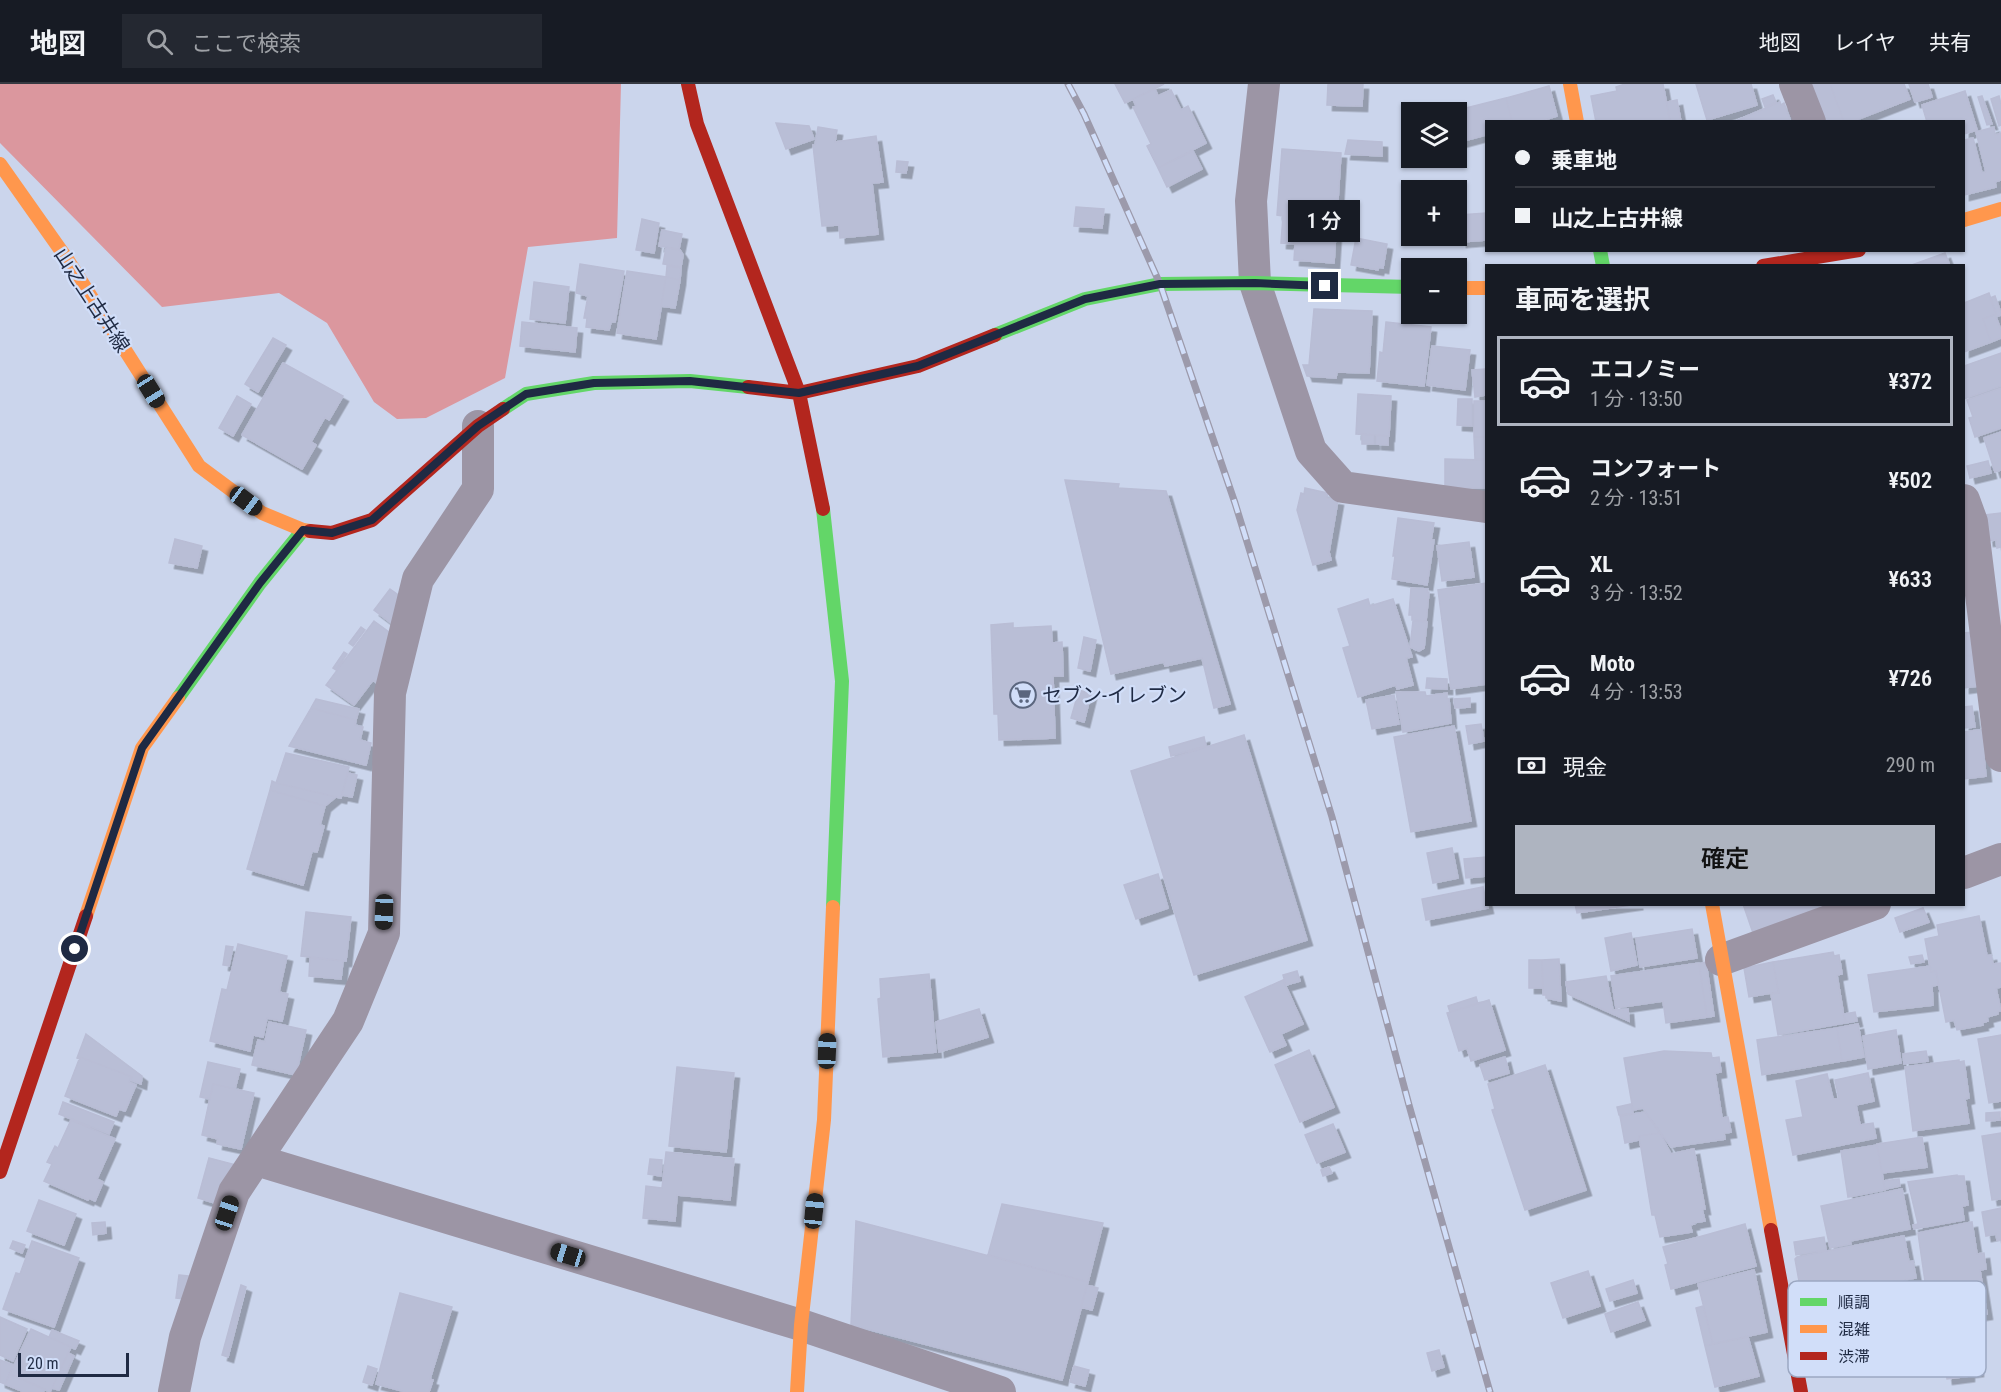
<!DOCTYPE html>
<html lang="ja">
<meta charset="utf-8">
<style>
body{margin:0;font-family:"Roboto Condensed","Noto Sans JP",sans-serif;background:#242831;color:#f1f3f6;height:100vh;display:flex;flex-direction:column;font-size:22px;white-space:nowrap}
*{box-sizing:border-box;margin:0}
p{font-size:20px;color:#9ea1a6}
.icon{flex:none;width:33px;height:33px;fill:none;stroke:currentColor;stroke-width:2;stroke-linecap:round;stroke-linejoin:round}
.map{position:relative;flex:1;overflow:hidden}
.side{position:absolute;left:1485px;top:180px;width:480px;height:642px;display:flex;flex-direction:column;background:#171b24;border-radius:0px;box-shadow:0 2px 4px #0004}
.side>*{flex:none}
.top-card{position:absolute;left:1485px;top:36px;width:480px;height:132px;border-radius:0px;box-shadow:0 2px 4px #0004;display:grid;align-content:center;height:132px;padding:0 30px;background:#171b24}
.buttons{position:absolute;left:1401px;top:18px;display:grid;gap:12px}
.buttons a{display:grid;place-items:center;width:66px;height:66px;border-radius:0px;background:#171b24;box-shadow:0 2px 4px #0004;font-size:30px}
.scale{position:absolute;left:18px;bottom:15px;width:111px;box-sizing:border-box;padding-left:6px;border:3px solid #1f2a43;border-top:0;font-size:16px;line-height:21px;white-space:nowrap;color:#1f2a43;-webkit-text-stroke:4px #d1def9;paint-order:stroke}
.end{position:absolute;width:27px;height:27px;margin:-14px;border:8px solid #1f2a43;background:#fff;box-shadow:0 0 0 3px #fff}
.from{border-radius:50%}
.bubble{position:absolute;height:42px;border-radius:0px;background:#171b24;box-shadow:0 2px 4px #0004;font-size:20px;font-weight:600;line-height:42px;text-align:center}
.car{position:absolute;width:18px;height:36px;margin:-18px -9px;border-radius:8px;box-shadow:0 0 4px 2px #0007;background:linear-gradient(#222 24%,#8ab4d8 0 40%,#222 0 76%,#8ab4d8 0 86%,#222 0)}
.top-card b{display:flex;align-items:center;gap:21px;height:57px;font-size:22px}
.top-card b+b{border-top:2px solid #363941}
.top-card i{width:15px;height:15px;background:#f1f3f6}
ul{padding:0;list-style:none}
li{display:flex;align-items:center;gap:18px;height:90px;margin:0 12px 9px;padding:0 18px;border:3px solid transparent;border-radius:0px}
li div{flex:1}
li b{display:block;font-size:22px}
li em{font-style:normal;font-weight:600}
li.on{border-color:#aeb4c0}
li>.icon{width:54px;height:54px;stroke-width:1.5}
h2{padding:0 30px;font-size:27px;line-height:72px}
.pay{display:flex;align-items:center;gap:15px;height:66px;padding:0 30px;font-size:22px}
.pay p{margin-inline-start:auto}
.cta{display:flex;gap:12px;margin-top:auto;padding:12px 30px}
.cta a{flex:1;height:69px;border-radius:0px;background:#aeb4c0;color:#111;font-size:24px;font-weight:600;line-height:69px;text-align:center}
header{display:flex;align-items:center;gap:36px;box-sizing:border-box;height:84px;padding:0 30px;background:#171b24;border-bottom:2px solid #363941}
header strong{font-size:28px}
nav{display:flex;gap:33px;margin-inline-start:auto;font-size:21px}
.search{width:420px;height:54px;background:#242831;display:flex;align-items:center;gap:15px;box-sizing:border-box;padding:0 21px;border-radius:0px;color:#9ea1a6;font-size:22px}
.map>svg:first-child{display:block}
.forest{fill:#db979e}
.building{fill:#b9bed6;stroke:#b9bdd5;stroke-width:1.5;filter:url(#shadow)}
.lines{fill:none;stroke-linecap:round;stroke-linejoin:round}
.street{stroke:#9c95a5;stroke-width:32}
.fast{stroke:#63d668;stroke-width:14}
.slow{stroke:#ff974d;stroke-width:14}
.jam{stroke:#b3261e;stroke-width:14}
.rail-casing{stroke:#9c9aab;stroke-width:7}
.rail{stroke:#d1def9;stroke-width:4.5;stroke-dasharray:14;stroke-linecap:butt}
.route{stroke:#1f2a43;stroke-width:8}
.labels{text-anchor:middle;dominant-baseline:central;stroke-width:4.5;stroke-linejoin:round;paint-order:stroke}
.street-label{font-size:20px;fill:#1f2a43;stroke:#d1def9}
.poi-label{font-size:20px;fill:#1f2a43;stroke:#d1def9;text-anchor:start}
.key{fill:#d1def9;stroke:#9ca8c2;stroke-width:1.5}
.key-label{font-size:16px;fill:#1f2a43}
</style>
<header>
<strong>地図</strong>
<div class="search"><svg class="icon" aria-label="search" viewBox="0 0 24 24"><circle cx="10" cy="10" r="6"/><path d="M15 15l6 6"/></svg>ここで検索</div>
<nav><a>地図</a><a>レイヤ</a><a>共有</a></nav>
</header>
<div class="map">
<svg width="2001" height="1308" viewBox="0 0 2001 1308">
<defs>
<filter id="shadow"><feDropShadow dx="5.5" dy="5.5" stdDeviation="0" flood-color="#0004"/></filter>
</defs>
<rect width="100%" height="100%" fill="#cbd5ec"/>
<!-- forest -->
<path class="forest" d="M0 0H621L617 154 528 163 505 294 426 334 397 335 374 318 327 239 279 209 162 223 0 59Z"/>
<!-- building -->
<path class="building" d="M1115 0H1164L1125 19Z
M1328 0H1363L1362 22 1327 21Z
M1625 0H1663L1670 38H1596L1591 12 1617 7 1616 3Z
M1696 0H1751L1757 21 1707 36Z
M1808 0H1830L1844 38H1821Z
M1830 0H1904L1910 15 1851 38H1844Z
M1909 0H1928L1932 13 1915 18Z
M1549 2 1557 32 1538 38H1512L1506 14Z
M1155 5 1158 12 1171 6 1181 26 1188 22 1206 59 1158 84 1147 62 1151 60 1133 23 1136 22 1133 15Z
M1965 7 1977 46 1964 50V38H1927L1922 21Z
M1773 11 1776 18 1765 23 1762 15Z
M1982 12 1992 40 1987 41 1978 13Z
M1999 12 2001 20V41L1999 42 1991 15Z
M1506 14 1512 38H1486V51L1456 59V28H1450Z
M1677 16 1681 38H1670L1667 18Z
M1780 18 1781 21 1784 19 1791 38H1733Z
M776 39 809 42 814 55 786 65Z
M818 43 837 46 835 58 876 52 883 98 872 99 878 150 840 154 839 141 822 142 813 61H815Z
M1994 43 1995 51 2001 49V96L1995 98 1996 103 1964 111V56L1973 54 1982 89 1986 88 1976 48Z
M1348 56 1382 58V72L1345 70Z
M1282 65 1341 69 1334 179 1294 176 1295 160 1281 159 1283 132 1277 131Z
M1193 67 1202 85 1167 103 1158 84Z
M897 77 908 78 906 89 896 88Z
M1076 123 1104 125 1102 144 1074 142Z
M1486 129V156L1461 158 1459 131Z
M642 135 659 139 654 169 636 166Z
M662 146 682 150 679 165 659 162Z
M1356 154 1387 160 1383 184 1379 183 1378 186 1351 181Z
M666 164 680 166 683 171 681 183 663 180Z
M1945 169 1950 182H1909Z
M580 180 624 187 615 238H611L609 246 586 243 587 234H584L588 212 576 209Z
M667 182 681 184 680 196 666 193Z
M627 187 666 193 656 255 617 249Z
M666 193 680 196 675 224 661 222Z
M534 198 569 203 565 239 530 235Z
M1989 209 1996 230 1983 235 1991 258 1964 268V219Z
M1995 212 2001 229V231L1996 233 2001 246V254L1991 258 1983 235 1996 230 1990 214Z
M1314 225 1372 227 1369 289 1337 288 1336 294 1307 292 1303 281H1309Z
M522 238 577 244 575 268 520 262Z
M1386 238 1431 243 1424 302 1377 297 1380 268 1383 269Z
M273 254 286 261 258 308 245 300Z
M1432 262 1470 266 1465 306 1427 301Z
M2001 269V302L1964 315V282Z
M283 279 343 312 329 336 325 333 311 358 316 361 302 385 242 351Z
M1485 285 1486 311 1475 313 1472 286Z
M2001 304V344L1975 353 1969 334 1973 333 1967 316Z
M1358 310 1391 312 1389 352 1356 350Z
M237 312 251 320 233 352 219 344Z
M1458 315H1472V342L1457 341Z
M1474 317H1486V353H1474Z
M2001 348V386L1995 388 1984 354Z
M1362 350 1374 351V360H1362Z
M1376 351 1388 352V361L1376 360Z
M1474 353H1486V375H1475Z
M1445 375 1486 376V404H1445Z
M1988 377 1991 389 1970 394 1967 382Z
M1065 396 1119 400 1118 404 1166 407 1230 620 1214 624 1202 574 1165 582 1164 578 1111 590Z
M1305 404 1328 409 1327 414 1338 416 1329 468 1331 476 1313 481 1297 426 1301 409 1304 410Z
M2001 429V463L1997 464 1996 456 1988 457 1985 431Z
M1398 434 1434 439 1431 456H1434L1427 501 1392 495 1395 472H1393Z
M175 455 202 462 197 484 169 479Z
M1469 458 1474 493 1442 497 1437 462Z
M1486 499V600L1451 605 1438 506Z
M1411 504 1428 505 1427 508H1429L1426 537 1412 536V531H1409Z
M390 505 407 517 391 539 374 526Z
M1368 515 1370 522 1393 515 1412 573 1406 574 1413 601 1397 605 1396 601 1358 613 1343 564 1350 562 1338 525Z
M374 537 400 556 378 600 373 596 354 621 326 601Z
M1413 537 1427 538 1424 564 1419 567 1410 563Z
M1013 539V544L1051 542 1052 559 1062 558 1063 592H1053L1055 654 999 656 998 630H994L991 541Z
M361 543 365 546 353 562 349 559Z
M1973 548 1975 571 1964 572V549Z
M1084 553 1096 556 1090 587 1078 584Z
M344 568 347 570 336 586 333 584Z
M1975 571 1978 602 1964 604V572Z
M1427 594 1447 595V605L1426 604Z
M1079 606 1091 610 1084 638 1071 634Z
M1396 608H1425L1426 612 1447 609V615H1449L1451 639 1403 648Z
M1394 611 1399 640 1372 645 1366 616Z
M1470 614V623L1455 624 1454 615Z
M316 615 359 625 356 636 311 624Z
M1972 622 1975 643 1964 644V623Z
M311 624 356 636 355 641 363 643 360 656 371 659 366 681 289 662Z
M1481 640 1484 657 1469 660 1466 642Z
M1454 642 1471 737 1411 748 1394 653Z
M1985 645 1988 672 1984 673 1986 692 1964 695V648Z
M1244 651 1307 856 1194 891 1131 687Z
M1204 653 1206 662 1171 672 1169 663Z
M286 669 349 683 341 714 276 699Z
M348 689 357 691 352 713 342 711Z
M272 697 276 699 336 713 325 722 270 706Z
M270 706 325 722 320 741 324 742 317 768 312 767 303 801 247 785Z
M1452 764 1458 794 1433 799 1427 769Z
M1486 773V792L1466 794 1464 775Z
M1158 790 1168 824 1136 835 1124 801Z
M1483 803 1488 824 1426 836 1422 815Z
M1575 820H1638L1577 829Z
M1743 820H1828L1753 849Z
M1923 824 1929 838 1900 848 1895 834Z
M306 828 351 833 346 877 301 872Z
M1979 832 1987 872 1991 871 1993 880 2001 879V903L1996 904 2001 927H1998V930L1987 933 1988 937 1982 939 1983 941 1957 946 1954 936 1946 938 1936 887 1931 888 1925 855 1939 852 1937 841Z
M1692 845 1697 874 1640 883 1636 854Z
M1631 849 1637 881 1611 887 1605 854Z
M238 860 287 872 279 908 288 910 282 937 267 934 263 953 253 951 250 967 210 957 222 905 227 906Z
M226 862 233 863 229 882 223 881Z
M1833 868 1834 872 1839 871 1842 890 1837 891 1845 939 1778 951 1771 910 1779 909 1773 878Z
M1922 871 1924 878 1911 880 1909 873Z
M310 874 343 877 341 895 309 892Z
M1559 875 1561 917 1546 914V911H1543L1542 876Z
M1529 876H1542L1543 904H1529Z
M1706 878 1714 932 1707 933 1699 880Z
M1773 878 1778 908 1749 913 1744 884Z
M1699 879 1707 933 1666 939 1663 917 1616 924 1611 892Z
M1930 882 1931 888 1936 887 1938 901 1932 902 1933 921 1874 928 1868 891Z
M1297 887 1300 897 1286 901 1283 891Z
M929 890 936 968 883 973 878 915 881 914 880 895Z
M1606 892 1613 926 1628 925 1629 937 1568 910 1566 898Z
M1283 896 1303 940 1281 950 1286 961 1270 968 1245 913Z
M1476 913 1478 920 1450 928 1448 922Z
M1489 916 1505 966 1471 977 1467 964 1459 967 1447 929Z
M979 925 988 953 939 968 936 938Z
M1855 928 1857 937 1846 939 1844 930Z
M269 938 306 946 296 991 252 981 258 956 265 958Z
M1858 940 1864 973 1842 977 1837 944Z
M1837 944 1842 977 1762 991 1757 956Z
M1896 946 1901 979 1868 985 1863 952Z
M86 950 142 992 141 1000 130 996 132 993 80 973V975L77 974Z
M2001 951V1017L1989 1019 1978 955Z
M1309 966 1334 1023 1300 1038 1275 981Z
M1664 967 1711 969 1712 974 1719 973 1721 988 1715 989 1722 1034 1728 1033 1731 1048 1724 1049 1725 1055 1671 1063 1643 1024 1633 1026 1624 974Z
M1926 967 1928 977 1904 980 1903 970Z
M80 973 132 993 129 998 136 1001 125 1027 119 1025 116 1032 65 1012Z
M1505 973 1509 989 1485 996 1480 981Z
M1959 976V978L1964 977 1969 1014 1965 1015 1969 1039 1913 1047 1905 983Z
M208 978 240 985 235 1005 213 1000 210 1015 200 1013Z
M1545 981 1586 1106 1525 1126 1492 1026 1495 1025 1488 1000Z
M677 983 734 989 726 1068 669 1062Z
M1868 989 1874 1017 1856 1021 1860 1041 1873 1039 1876 1054 1793 1071 1786 1036 1803 1033 1796 997 1827 990 1833 1015H1839L1835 996Z
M213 1000 254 1009 241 1065 217 1060 218 1055 202 1051Z
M63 1018 114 1038 109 1050 59 1030Z
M1631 1020 1633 1029 1619 1031 1617 1023Z
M1645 1028 1660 1049 1639 1052V1056L1625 1059 1620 1032Z
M2000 1028V1036L1986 1037V1029Z
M71 1036 115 1055 97 1095 103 1098 95 1117 89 1114 88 1116 44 1097 52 1080 47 1078 55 1062 58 1064Z
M1333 1040 1345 1068 1317 1079 1305 1051Z
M1660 1049 1671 1070 1694 1065 1705 1125H1702L1705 1137 1693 1139 1694 1140 1690 1141 1692 1148 1660 1153 1655 1131H1652L1639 1052Z
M2001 1049V1115L1992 1116 1982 1052Z
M1922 1053 1927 1083 1882 1089 1877 1060Z
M1877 1061 1885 1106 1848 1113 1841 1067Z
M666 1068 734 1075 730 1116 677 1111 675 1137 643 1134 646 1102 662 1104Z
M209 1074 236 1081 225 1122 198 1114Z
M650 1075 662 1076 661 1092 648 1090Z
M1329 1083 1332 1089 1323 1092 1321 1086Z
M1957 1091V1092H1964L1968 1121 1962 1122 1964 1136 1914 1145 1913 1141 1918 1140 1908 1098Z
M1899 1095 1900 1102 1885 1105 1883 1097Z
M1902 1105 1910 1145 1850 1157 1851 1160 1830 1164 1821 1122Z
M39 1116 76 1130 64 1161 27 1147Z
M1002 1120 1103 1139 1088 1198 988 1171Z
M2001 1124V1156H1997L1996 1150 1986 1152 1982 1128Z
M856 1137 1088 1198 1062 1296 851 1241Z
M105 1138 106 1149 93 1151 92 1139Z
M1972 1138 1977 1170 1984 1169 1986 1185 1980 1186 1987 1230 1931 1239 1918 1149Z
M1745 1140 1756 1182 1671 1205 1665 1181 1668 1180 1663 1163Z
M1904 1152 1909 1178 1913 1177 1916 1194 1802 1214 1795 1175 1797 1173Z
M1824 1153 1826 1166 1796 1171 1794 1158Z
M13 1157 25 1161 22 1169 10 1164Z
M32 1157 79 1174 54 1243 3 1225 16 1189 20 1190Z
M1754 1186 1767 1248 1713 1260 1698 1200Z
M1588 1187 1600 1222 1563 1234 1551 1199Z
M179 1191 198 1193 196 1216 176 1214Z
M1633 1196 1637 1209 1610 1217 1606 1205Z
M241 1201 246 1203 228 1273 222 1271Z
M1087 1201 1098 1204 1092 1226 1081 1223Z
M400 1209 452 1223 430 1295 433 1296 429 1308H406L376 1300Z
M1638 1218 1645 1236 1611 1248 1605 1230Z
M1703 1222 1713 1260 1705 1262 1696 1224Z
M0 1233 27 1245 13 1277 0 1271Z
M31 1245 71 1263 50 1308 10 1290Z
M52 1246 79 1257 75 1265 49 1253Z
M1748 1253 1759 1292 1715 1303 1705 1262Z
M1952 1262V1266L1969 1264 1970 1271 1977 1270 1978 1287 1969 1288V1292L1947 1295 1943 1263Z
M1439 1266 1444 1283 1432 1287 1427 1269Z
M68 1269 74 1272 59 1306 52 1304Z
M0 1276 13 1281 5 1300 0 1298Z
M368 1282 377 1285 372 1301 363 1298Z
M1074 1282 1089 1286 1085 1302 1070 1298Z
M10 1290 45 1305 43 1308H24L5 1300Z"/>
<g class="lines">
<!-- street -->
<path class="street" d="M1264 0 1251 117 1255 199 1311 367 1343 403 1486 423
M1795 0 1810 38
M1964 416 1972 438 2001 672
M1964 789 2001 775
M1721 876 1875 820
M256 1076 801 1241 1000 1308
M174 1308 185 1253 234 1108 348 937 384 849 390 609 418 495 478 405V342"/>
<!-- fast -->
<path class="fast" d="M1600 166 1603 182
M995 251 1085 215 1160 200 1255 199 1412 203
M503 325 526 310 594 299 690 297 748 303
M823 425 842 597 833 823
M178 614 260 499 303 446"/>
<!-- slow -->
<path class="slow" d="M1570 0 1577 38
M0 80 67 175 199 382 262 429 303 446 310 447
M1964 136 2001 125
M1456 204H1486
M1712 820 1771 1146
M86 832 142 664 178 614
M797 1308 801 1241 824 1036 833 823"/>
<!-- jam -->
<path class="jam" d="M688 0 697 40 799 309 823 425
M1763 182 1859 166
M748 303 799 309 918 282 995 251
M310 447 332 449 372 436 478 342 503 325
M0 1088 86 832
M1771 1146 1801 1308"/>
<!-- rail casing -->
<g class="rail-casing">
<path id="rail" d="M1068 0 1084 30 1160 200 1235 419 1332 733 1409 1021 1490 1308"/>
</g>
<!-- rail -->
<use href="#rail" class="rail"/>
</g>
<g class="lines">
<!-- route -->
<path class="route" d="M75 865 142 664 260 499 303 446 332 449 372 436 478 342 526 310 594 299 690 297 799 309 918 282 1085 215 1160 200 1255 199 1325 202"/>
</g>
<!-- icons -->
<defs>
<g id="supermarket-ring" transform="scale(1.35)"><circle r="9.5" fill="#d1def9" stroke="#5b667e" stroke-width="1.5"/><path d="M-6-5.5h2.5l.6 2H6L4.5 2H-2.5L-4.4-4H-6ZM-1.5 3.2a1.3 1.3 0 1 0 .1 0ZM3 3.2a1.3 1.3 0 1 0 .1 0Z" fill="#5b667e"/></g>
</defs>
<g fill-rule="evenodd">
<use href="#supermarket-ring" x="1023" y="611"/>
</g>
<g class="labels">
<!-- street labels -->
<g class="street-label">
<text transform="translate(92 216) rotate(57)">山之上古井線</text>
</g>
<!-- poi labels -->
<g class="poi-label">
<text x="1042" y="611">セブン-イレブン</text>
</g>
</g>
<!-- legend -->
<rect x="1788" y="1197" width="198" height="96" rx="9" class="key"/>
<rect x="1800" y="1214" width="27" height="8" fill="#63d668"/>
<rect x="1800" y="1241" width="27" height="8" fill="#ff974d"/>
<rect x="1800" y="1268" width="27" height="8" fill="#b3261e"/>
<g class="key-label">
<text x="1838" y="1224">順調</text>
<text x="1838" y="1251">混雑</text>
<text x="1838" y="1278">渋滞</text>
</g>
</svg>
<div class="buttons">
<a><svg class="icon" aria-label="layers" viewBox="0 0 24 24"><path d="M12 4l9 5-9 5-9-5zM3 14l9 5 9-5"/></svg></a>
<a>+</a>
<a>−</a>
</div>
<div class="scale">20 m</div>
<i class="end from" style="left:75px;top:865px"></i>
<i class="end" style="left:1325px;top:202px"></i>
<div class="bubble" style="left:1288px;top:116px;width:72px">1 分</div>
<i class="car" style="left:151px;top:307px;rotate:148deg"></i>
<i class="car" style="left:246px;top:417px;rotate:127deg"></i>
<i class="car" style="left:384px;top:828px;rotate:182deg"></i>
<i class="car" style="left:827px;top:967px;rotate:2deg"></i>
<i class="car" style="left:814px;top:1127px;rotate:6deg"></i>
<i class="car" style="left:227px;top:1129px;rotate:18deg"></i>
<i class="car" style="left:568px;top:1171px;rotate:287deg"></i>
<div class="top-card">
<b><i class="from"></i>乗車地</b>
<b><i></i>山之上古井線</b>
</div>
<section class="side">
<h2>車両を選択</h2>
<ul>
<li class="on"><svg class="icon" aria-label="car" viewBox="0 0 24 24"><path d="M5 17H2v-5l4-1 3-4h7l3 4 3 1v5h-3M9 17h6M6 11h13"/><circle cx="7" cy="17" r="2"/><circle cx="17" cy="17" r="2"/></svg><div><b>エコノミー</b><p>1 分 · 13:50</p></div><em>¥372</em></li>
<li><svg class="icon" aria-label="car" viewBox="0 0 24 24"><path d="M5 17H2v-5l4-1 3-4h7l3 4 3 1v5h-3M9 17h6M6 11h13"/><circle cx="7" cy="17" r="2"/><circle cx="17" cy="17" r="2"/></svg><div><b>コンフォート</b><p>2 分 · 13:51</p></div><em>¥502</em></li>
<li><svg class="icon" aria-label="car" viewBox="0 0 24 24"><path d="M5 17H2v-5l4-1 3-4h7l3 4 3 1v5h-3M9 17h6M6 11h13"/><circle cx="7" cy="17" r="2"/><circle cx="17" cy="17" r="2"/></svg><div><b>XL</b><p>3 分 · 13:52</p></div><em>¥633</em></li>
<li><svg class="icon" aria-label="car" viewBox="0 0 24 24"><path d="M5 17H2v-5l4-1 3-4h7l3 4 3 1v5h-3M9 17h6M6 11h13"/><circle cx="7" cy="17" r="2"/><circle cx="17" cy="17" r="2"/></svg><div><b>Moto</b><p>4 分 · 13:53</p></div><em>¥726</em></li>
</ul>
<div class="pay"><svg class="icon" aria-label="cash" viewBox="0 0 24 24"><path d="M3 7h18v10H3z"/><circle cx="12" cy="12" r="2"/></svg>現金<p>290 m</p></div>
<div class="cta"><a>確定</a></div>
</section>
</div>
